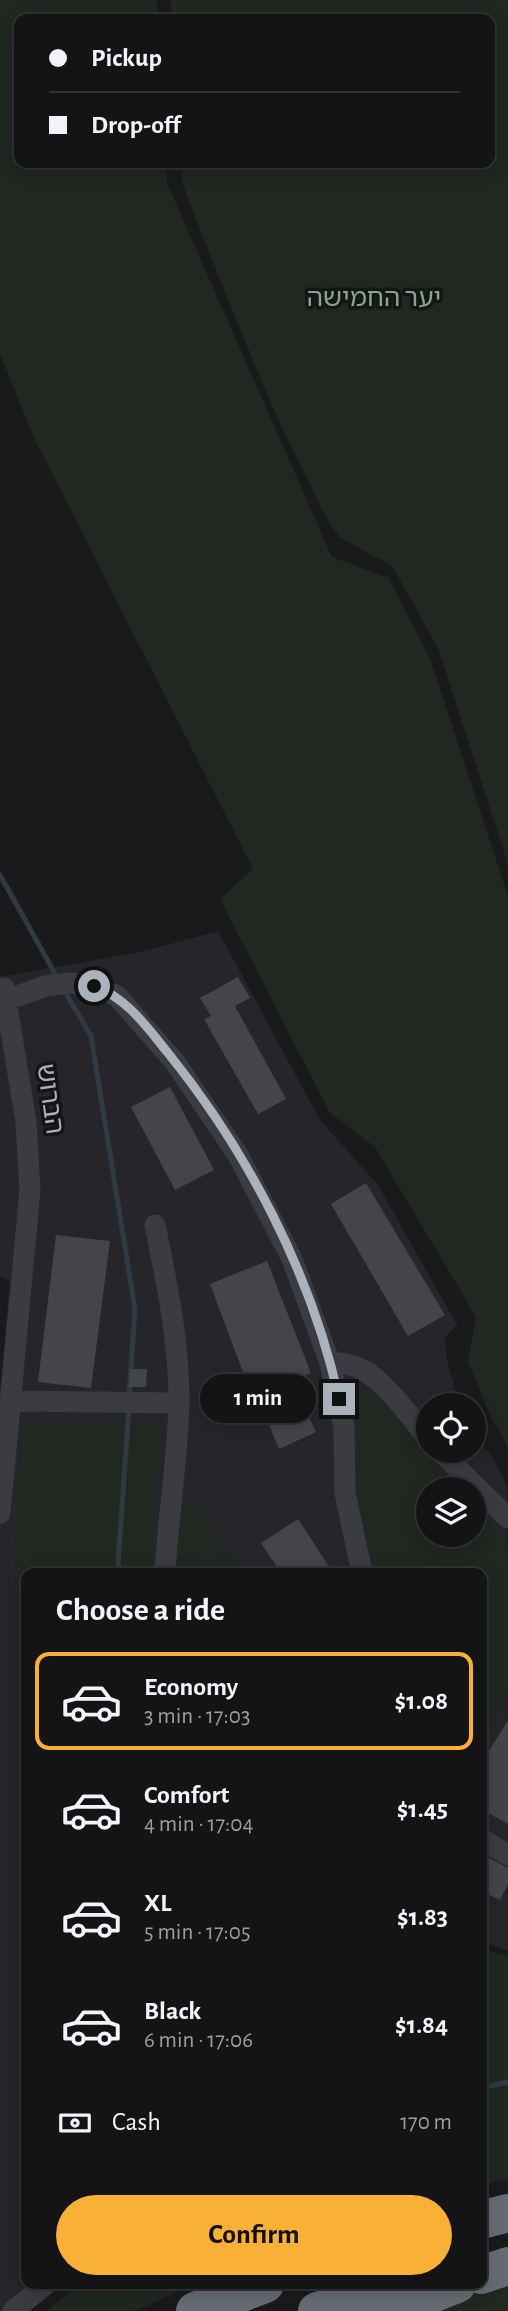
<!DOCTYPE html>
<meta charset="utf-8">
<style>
body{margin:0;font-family:"Alegreya Sans","Noto Sans Hebrew",sans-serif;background:#212123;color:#f1f3f6;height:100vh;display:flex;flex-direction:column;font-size:26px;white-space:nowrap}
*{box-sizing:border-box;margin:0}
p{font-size:23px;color:#9d9ea1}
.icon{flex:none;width:38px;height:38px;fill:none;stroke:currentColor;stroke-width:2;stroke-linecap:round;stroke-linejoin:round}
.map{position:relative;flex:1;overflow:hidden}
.side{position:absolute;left:21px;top:1568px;width:466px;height:721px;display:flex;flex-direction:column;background:#141416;border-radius:14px;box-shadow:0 4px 18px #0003,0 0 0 2px #333335}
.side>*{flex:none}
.top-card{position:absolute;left:14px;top:14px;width:481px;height:154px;border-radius:14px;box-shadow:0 4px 18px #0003,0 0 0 2px #333335;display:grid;align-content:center;height:154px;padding:0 35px;background:#141416}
.buttons{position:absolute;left:416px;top:1393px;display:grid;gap:14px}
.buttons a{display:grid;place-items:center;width:70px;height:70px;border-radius:50%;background:#141416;box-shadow:0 4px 18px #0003,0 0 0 2px #333335;font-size:35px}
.end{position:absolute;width:32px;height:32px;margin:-16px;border:9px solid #acb2bc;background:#111;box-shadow:0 0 0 4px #111}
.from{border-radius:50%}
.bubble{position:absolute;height:49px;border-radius:24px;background:#141416;box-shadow:0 4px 18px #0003,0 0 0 2px #333335;font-size:23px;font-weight:700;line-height:49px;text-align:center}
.top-card b{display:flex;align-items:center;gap:24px;height:66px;font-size:26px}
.top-card b+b{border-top:2px solid #333335}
.top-card i{width:18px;height:18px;background:#f1f3f6}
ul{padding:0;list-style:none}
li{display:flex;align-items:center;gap:21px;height:98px;margin:0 14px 10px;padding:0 21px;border:4px solid transparent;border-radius:14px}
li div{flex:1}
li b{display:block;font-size:26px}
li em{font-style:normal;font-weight:700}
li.selected{border-color:#f9b036}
li>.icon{width:63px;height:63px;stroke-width:1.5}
h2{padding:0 35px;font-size:32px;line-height:84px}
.pay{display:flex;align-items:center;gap:18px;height:77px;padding:0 35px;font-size:26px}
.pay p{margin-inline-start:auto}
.button{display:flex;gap:14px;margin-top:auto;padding:14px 35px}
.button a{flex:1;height:80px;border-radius:42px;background:#f9b036;color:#111;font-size:28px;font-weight:700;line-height:80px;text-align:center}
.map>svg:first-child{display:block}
.built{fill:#26262a;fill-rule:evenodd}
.green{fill:#202821}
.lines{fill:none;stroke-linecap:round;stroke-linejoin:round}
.stream{stroke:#2f3a42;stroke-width:5}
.building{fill:#44454a}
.street{stroke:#3b3c42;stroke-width:21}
.highway{stroke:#676b73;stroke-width:38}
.route{stroke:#acb2bc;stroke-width:9}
.labels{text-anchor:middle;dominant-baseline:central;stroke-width:7;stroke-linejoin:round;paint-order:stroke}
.park-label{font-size:26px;fill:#83a884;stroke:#151518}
.street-label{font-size:26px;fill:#acb2bc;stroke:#151518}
</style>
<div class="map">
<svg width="508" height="2311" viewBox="0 0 508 2311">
<rect width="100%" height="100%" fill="#1a1a1d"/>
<!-- built -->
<path class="built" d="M218 931 320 1120 378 1185 457 1325 445 1337 447 1361 460 1405H429V1451H474V1433L496 1463 507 1486 508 1950 481 1942V1573H26V2284H64L26 2311H0V1389L10 1281 0 1276V977L140 952ZM429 1489H474V1535H429Z"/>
<!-- green -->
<path class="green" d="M0 0H157L158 19H19V163H166L167 183 332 557 389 578 430 658 508 896V1448L492 1419 468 1362 476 1317 375 1147 330 1113 220 899 253 869 34 438 0 354Z
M171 0H508V864L438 648 392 566 339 537 323 512 271 404 207 248 182 182 181 163H490V19H172Z
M360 1385 376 1395 458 1489H429V1535H474V1507L508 1548V1693L481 1740V1573H373L357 1487Z
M161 1421 150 1573H26V1585L13 1584 21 1423Z
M194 1495 221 1545 172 1573 178 1508Z
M229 1548 244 1573H185Z
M481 1948 508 1957V2179L481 2185Z
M508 2278V2311H421Z
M79 2284H195L134 2311H47Z"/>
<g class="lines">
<!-- stream -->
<path class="stream" d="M0 875 58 979
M64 990 91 1036 135 1309 129 1397
M121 1573 118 1564 129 1407
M481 2088 508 2082"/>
</g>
<!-- building -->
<path class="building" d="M238 977 250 998 235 1006 286 1099 258 1114 204 1019 211 1016 200 998Z
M170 1087 214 1170 175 1190 131 1107Z
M366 1183 445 1315 408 1336 331 1204Z
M56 1235 110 1241 91 1388 38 1382Z
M267 1261 311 1373 292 1381 316 1432 279 1449 257 1396 253 1399 210 1284Z
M130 1369H147L146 1387H129Z
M298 1519 330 1568 321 1573H281L261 1543Z
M508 1720V1824L481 1809V1764Z
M481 1854 508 1868V1884L500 1900 481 1891Z"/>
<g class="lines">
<!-- street -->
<path class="street" d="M6 1000 46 986 71 983 94 986 117 996 174 1061 238 1155 292 1259 330 1363 344 1427 345 1493 362 1573
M155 1225C167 1283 179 1342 179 1401 178 1459 168 1516 165 1573
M330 1363C376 1360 401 1408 429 1439
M12 1401 179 1403
M440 1451 508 1518
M0 1513 30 1190 26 1122 4 988
M481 1839 508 1855
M13 2311 46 2284"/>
<!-- highway -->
<path class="highway" d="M481 2220 508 2213
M481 2275 508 2266
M195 2311 265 2284
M317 2311 410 2284
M389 2311 457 2284"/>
</g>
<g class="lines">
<!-- route -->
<path class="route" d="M94 986C127 998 147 1027 168 1053 248 1152 312 1275 339 1399"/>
</g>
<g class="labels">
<!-- park labels -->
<g class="park-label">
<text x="374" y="298">יער החמישה</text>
</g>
<!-- street labels -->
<g class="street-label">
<text transform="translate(50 1099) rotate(82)">הברוש</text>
</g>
</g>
</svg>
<div class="buttons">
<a><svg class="icon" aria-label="locate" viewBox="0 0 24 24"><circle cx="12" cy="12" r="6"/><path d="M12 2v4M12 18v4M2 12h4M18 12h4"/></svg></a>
<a><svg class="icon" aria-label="layers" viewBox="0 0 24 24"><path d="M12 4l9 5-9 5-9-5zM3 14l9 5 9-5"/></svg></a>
</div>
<i class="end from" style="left:94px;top:986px"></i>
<i class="end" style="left:339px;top:1399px"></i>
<div class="bubble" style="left:200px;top:1374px;width:116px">1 min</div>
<div class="top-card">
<b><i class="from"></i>Pickup</b>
<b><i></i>Drop-off</b>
</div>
<section class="side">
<h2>Choose a ride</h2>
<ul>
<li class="selected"><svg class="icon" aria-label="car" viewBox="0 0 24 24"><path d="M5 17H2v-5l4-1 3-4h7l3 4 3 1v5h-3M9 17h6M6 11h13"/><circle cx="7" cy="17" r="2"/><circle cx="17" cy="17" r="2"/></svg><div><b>Economy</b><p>3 min · 17:03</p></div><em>$1.08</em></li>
<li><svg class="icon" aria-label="car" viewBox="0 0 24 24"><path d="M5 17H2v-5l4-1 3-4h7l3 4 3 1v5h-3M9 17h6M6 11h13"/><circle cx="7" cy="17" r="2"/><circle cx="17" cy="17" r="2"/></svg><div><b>Comfort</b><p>4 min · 17:04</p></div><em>$1.45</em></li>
<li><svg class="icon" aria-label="car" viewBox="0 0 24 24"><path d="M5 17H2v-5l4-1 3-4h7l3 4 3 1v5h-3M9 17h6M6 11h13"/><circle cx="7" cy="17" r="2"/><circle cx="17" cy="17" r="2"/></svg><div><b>XL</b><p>5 min · 17:05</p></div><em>$1.83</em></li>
<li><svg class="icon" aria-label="car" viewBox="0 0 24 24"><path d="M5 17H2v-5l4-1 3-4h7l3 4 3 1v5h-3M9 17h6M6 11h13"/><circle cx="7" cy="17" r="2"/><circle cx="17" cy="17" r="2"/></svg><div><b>Black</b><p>6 min · 17:06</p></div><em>$1.84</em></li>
</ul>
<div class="pay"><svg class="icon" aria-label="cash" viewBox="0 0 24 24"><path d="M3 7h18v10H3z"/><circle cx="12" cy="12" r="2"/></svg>Cash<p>170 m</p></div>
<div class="button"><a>Confirm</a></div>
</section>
</div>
